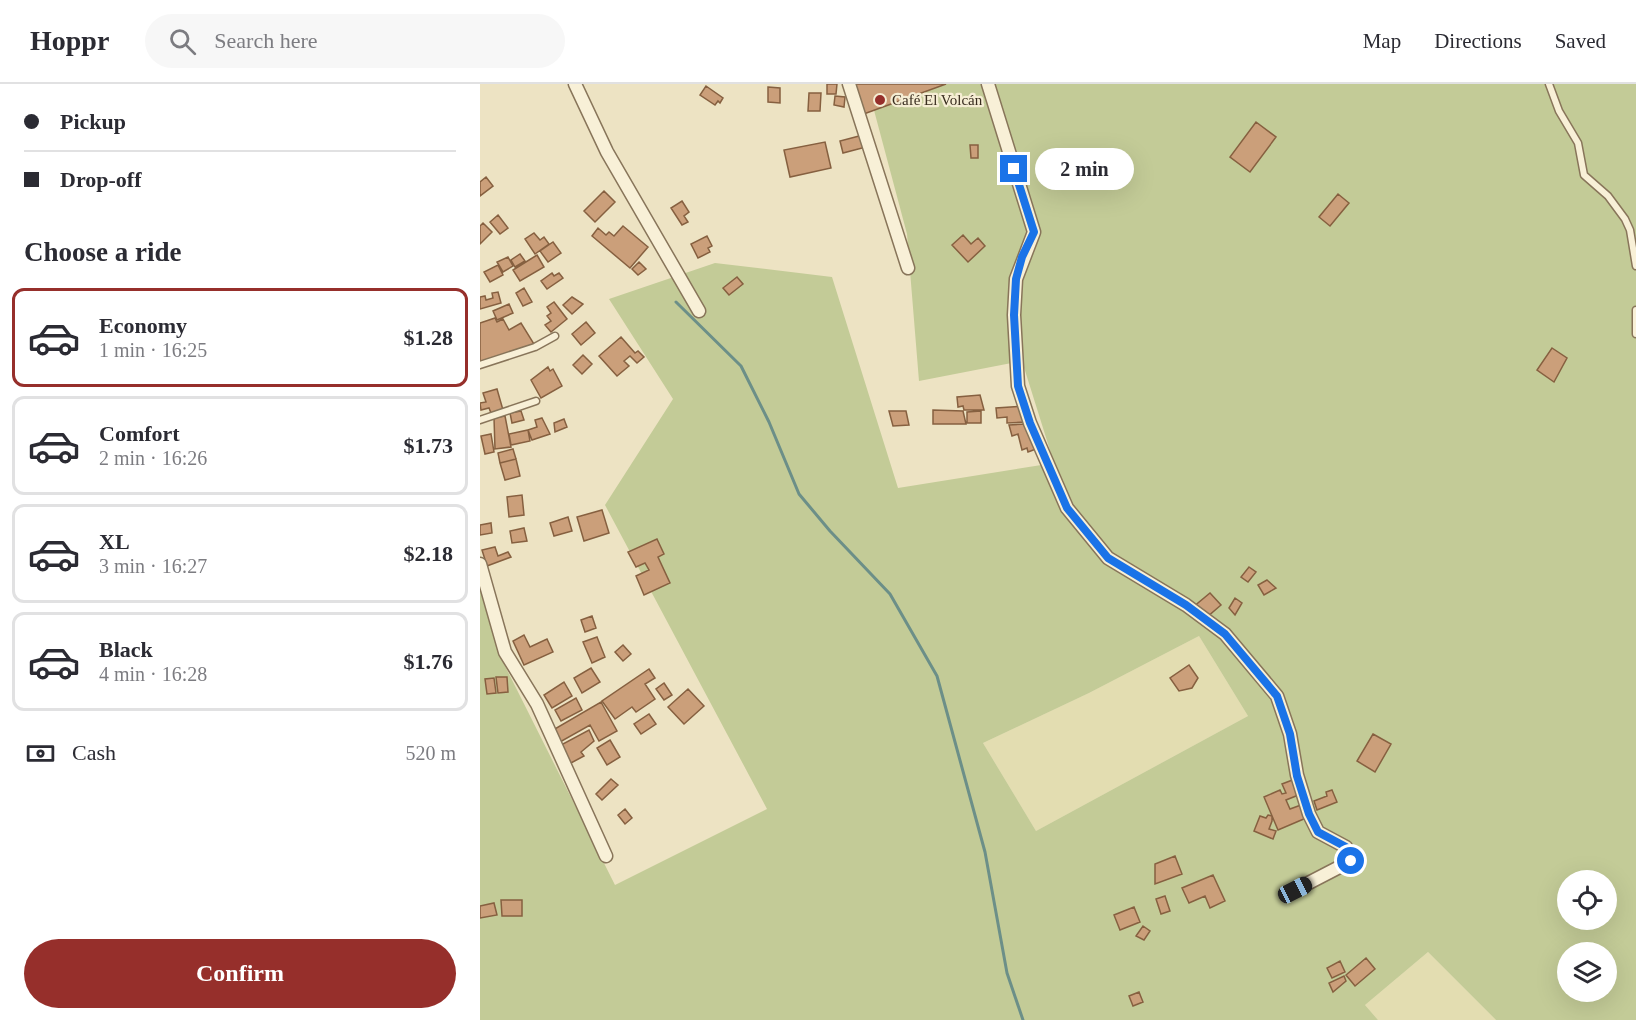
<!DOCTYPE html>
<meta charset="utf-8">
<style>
body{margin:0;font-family:Georgia,serif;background:#f7f7f7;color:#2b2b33;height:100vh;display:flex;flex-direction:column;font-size:22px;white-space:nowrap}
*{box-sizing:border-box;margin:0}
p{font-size:20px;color:#7c7c81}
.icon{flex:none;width:33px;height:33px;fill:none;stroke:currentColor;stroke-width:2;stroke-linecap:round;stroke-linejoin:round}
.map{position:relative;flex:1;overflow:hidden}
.panel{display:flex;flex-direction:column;background:#fff;width:480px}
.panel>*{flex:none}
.guide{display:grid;align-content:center;height:132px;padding:0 24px;background:#fff}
.controls{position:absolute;left:1077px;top:786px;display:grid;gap:12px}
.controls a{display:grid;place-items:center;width:60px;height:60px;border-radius:50%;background:#fff;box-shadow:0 6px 24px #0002;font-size:30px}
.end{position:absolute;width:27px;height:27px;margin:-14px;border:8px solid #1a73e8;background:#fff;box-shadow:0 0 0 3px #fff}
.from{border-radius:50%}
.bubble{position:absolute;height:42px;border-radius:21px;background:#fff;box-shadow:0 6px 24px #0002;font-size:20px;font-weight:700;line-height:42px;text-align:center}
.car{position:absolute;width:18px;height:36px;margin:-18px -9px;border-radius:8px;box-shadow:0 0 4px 2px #0007;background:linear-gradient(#222 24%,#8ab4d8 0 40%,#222 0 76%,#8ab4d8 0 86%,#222 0)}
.guide b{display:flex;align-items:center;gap:21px;height:57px;font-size:22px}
.guide b+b{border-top:2px solid #e1e1e2}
.guide i{width:15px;height:15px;background:#2b2b33}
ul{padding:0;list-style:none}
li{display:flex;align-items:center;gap:18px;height:99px;margin:0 12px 9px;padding:0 12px;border:3px solid #e1e1e2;border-radius:12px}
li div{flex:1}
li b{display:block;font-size:22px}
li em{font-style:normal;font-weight:700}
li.on{border-color:#962f2b}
li>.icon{width:54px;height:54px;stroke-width:1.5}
h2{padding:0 24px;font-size:27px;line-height:72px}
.pay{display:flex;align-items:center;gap:15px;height:66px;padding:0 24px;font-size:22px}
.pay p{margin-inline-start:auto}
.button{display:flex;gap:12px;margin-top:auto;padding:12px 24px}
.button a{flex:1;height:69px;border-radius:36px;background:#962f2b;color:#fff;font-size:24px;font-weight:700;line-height:69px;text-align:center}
header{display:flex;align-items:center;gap:36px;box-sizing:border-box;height:84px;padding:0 30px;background:#fff;border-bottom:2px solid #e1e1e2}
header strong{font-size:28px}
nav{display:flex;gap:33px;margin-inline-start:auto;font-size:21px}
.search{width:420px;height:54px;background:#f7f7f7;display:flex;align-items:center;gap:15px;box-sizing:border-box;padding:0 21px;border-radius:33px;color:#7c7c81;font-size:22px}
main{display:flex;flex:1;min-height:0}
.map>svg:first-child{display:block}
.farmland{fill:#e3ddb1}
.green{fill:#c3cb97;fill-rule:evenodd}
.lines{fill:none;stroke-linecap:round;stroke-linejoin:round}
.stream{stroke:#6c8f88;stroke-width:3}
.building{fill:#cb9f7a;stroke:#866040;stroke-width:1.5}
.lane-casing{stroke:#88755a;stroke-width:9}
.street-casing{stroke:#88755a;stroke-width:15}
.lane{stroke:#f8f0d7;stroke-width:6}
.street{stroke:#f8f0d7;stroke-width:12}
.route{stroke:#1a73e8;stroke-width:8}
.poi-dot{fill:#962f2b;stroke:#f5edd3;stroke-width:2}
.labels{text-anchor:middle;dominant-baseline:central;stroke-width:4.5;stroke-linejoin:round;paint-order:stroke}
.poi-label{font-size:15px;fill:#382c1e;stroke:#f5edd3;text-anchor:start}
</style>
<header>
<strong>Hoppr</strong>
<div class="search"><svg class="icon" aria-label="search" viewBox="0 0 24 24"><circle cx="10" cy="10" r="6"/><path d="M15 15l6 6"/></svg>Search here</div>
<nav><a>Map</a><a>Directions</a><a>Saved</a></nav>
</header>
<main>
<section class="panel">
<div class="guide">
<b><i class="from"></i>Pickup</b>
<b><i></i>Drop-off</b>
</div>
<h2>Choose a ride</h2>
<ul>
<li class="on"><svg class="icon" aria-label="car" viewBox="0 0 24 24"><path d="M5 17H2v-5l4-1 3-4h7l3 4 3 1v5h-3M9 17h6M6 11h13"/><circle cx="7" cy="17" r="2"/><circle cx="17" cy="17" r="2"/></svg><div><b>Economy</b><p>1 min · 16:25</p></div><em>$1.28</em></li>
<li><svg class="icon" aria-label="car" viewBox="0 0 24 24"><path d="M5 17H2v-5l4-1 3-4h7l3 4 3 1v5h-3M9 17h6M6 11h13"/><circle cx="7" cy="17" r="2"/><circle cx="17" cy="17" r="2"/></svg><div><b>Comfort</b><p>2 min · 16:26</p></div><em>$1.73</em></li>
<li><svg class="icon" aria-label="car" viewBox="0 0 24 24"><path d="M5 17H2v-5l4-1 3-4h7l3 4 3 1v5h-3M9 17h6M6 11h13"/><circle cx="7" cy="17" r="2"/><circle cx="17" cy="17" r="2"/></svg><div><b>XL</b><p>3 min · 16:27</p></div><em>$2.18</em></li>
<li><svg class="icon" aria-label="car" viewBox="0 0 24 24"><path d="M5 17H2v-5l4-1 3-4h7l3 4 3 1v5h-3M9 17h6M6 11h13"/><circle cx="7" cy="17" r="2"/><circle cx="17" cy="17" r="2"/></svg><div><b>Black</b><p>4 min · 16:28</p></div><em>$1.76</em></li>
</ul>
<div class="pay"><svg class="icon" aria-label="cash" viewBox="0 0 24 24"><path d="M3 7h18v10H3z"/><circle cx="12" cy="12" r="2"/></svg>Cash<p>520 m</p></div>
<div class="button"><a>Confirm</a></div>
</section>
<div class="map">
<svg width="1156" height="936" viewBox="0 0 1156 936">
<rect width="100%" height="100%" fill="#ede3c3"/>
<!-- farmland -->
<path class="farmland" d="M719 552 768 632 556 747 503 659 609 609Z
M948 868 1016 936H898L885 921Z"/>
<!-- green -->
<path class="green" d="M387 0H1156V936H1016L948 868 885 921 898 936H0V502L24 580 135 801 287 725 125 421 193 315 129 215 235 179 352 193 418 404 574 379 542 277 439 297 427 150ZM719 552 768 632 556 747 503 659 609 609ZM1088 796H1126V836H1088ZM1088 868H1126V908H1088Z"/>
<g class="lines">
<!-- stream -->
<path class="stream" d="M196 218 261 282 289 338 319 410 350 447 410 510 457 592 505 768 527 889 543 936"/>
</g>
<!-- building -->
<path class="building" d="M347 0H357L356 10H347Z
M371 0H466L381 31Z
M226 2 243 14 240 19 238 17 235 21 220 11Z
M288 3 300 4V19L288 18Z
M329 9H341L340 27H328Z
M355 12 365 13 364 23 354 21Z
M776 38 796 53 770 88 750 73Z
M383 51 386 63 363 69 360 57Z
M345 58 351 84 310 93 304 66Z
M490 61H498V74H491Z
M6 93 13 102 0 112V98Z
M124 107 135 118 115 138 104 127Z
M858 110 869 119 850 142 839 133Z
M202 117 209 128 204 132 208 138 202 141 191 124Z
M18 131 28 144 20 150 10 138Z
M3 139 12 148 0 160V142Z
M143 142 168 163 150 184 112 152 118 144 126 151 129 148 134 152Z
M54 149 60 156 64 153 69 160 55 170 45 155Z
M483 151 491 160 498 154 505 162 488 178 472 161Z
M227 152 232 162 228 164 230 168 218 174 211 160Z
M73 158 81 169 68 178 60 167Z
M40 170 45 177 35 183 31 176Z
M57 171 64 183 40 197 33 186Z
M28 173 33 182 23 188 17 178Z
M159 178 166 185 158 191 152 185Z
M18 181 23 191 10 198 4 188Z
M72 189 74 192 79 189 83 194 67 205 61 197Z
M257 193 263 200 249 211 243 204Z
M44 204 52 218 43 222 36 209Z
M18 208 21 219 0 225V213L5 212 6 216 13 214 12 209Z
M92 213 103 220 92 230 83 221Z
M74 218 87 235 71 248 65 241 71 237 67 232 71 229 67 223Z
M29 220 33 229 17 236 13 227Z
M15 234 17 238 23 235 29 246 41 239 54 260 0 278V239Z
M106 238 115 249 101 261 92 250Z
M141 253 155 269 158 267 164 273 157 279 150 272 144 277 149 282 137 292 119 272Z
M1072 264 1087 274 1074 298 1057 286Z
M103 271 112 280 102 290 93 281Z
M68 283 70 287 73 285 82 302 61 314 51 296Z
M17 305 23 326 11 329 9 324 1 326 0 319 6 318 3 309Z
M500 311 504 326H484L483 322 478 323 477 313Z
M544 322 545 338 527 339V333L517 334 516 324Z
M453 326 483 327 486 340H453Z
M41 327 44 336 32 339 30 329Z
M409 327H426L429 341 413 342Z
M501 327V339H487V328Z
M25 332 31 363 15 365 14 334Z
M62 334 70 350 52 356 48 346 57 343 55 336Z
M84 335 87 343 75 348 74 339Z
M547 340 556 365 548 368 547 364 542 366 538 350 532 352 529 341Z
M48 346 50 357 31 361 29 350Z
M11 350 14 368 5 370 1 352Z
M33 365 36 375 20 379 18 369Z
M36 375 40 392 25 396 20 379Z
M42 411 44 431 29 433 27 413Z
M122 426 129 449 104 457 97 433Z
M88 433 92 447 74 452 70 439Z
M11 439 12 449 0 451V441Z
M44 444 47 457 32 459 30 447Z
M177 455 184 470 178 473 190 499 164 511 156 492 169 486 165 479 156 483 148 468Z
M15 463 18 472 28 468 31 473 7 482 2 466Z
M769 483 776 488 768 498 761 493Z
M787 496 796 504 784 511 778 501Z
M730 509 741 521 727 533 712 524Z
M755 514 762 519 755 531 749 524Z
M112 532 116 544 105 548 101 536Z
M44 551 50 563 67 555 73 568 44 581 33 557Z
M117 553 125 573 112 579 103 558Z
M143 561 151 570 143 577 135 568Z
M709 581 718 594 712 604 699 607 690 594Z
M111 584 120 598 102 609 94 594Z
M169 585 175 594 165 600 175 615 156 628 152 623 135 635 122 617Z
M16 593H27L28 608 18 609Z
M14 594 16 609 7 610 5 595Z
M84 598 92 612 72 624 64 611Z
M184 599 192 611 184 616 176 605Z
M208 605 224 622 204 640 188 623Z
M96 614 102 626 81 637 75 626Z
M121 618 137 647 119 657 110 641 80 658 73 646Z
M169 630 176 640 161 650 154 640Z
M109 646 114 657 101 668 104 672 91 679 81 661Z
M893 650 911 660 895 688 877 677Z
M130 656 140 673 127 681 117 664Z
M131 695 138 701 122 716 116 710Z
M815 695 821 710 806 716 810 725 821 721 826 734 798 746 784 713 800 706 802 710 806 709 802 700Z
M852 706 857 718 837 726 834 717 847 712 846 708Z
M145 725 152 734 145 740 138 731Z
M788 731 792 732V737L789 745 796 747 793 755 774 747 780 732 786 734Z
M695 772 702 790 675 800V780Z
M733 791 745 817 730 824 725 812 709 819 702 804Z
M685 812 690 827 681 830 676 815Z
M21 816H42V832H22Z
M14 819 17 831 0 834V822Z
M654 823 660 838 640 846 634 831Z
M663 842 670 847 664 856 656 852Z
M886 874 895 885 875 902 866 891Z
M860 877 865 888 852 894 847 884Z
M864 892 866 897 853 908 849 899Z
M659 908 663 918 653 922 649 912Z"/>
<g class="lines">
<!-- lane casing -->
<g class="lane-casing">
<path id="lane" d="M1069 0 1079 27 1098 59 1104 91 1128 112 1145 135 1150 146 1156 182
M1156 226V250
M0 281 55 263 75 252
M0 336 56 317"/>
</g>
<!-- street casing -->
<g class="street-casing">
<path id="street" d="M95 0 127 68 219 227
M369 0 428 184
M508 0 554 148 536 195 534 231 538 302 550 339 587 424 628 474 706 521 745 550 797 612 810 650 817 691 829 730 838 748 866 763 871 777 815 806
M0 480 25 568 57 620 126 772"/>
</g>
<!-- lane -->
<use href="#lane" class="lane"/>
<!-- street -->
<use href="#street" class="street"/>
</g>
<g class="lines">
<!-- route -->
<path class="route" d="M534 85 554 148 542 173 536 195 534 231 538 302 550 339 587 424 628 474 706 521 745 550 797 612 810 650 817 692 829 730 838 748 866 763 871 777"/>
</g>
<!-- markers -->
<circle class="poi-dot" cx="400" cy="16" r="6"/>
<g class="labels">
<!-- poi labels -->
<g class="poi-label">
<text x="412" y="16">Café El Volcán</text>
</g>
</g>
</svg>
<div class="controls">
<a><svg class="icon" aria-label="locate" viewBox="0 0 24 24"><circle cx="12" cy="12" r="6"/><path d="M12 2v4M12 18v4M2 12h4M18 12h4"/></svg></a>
<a><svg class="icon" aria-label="layers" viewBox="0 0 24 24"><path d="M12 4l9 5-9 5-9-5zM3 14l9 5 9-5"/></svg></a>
</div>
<i class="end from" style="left:871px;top:777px"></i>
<i class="end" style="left:534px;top:85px"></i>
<div class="bubble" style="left:555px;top:64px;width:99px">2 min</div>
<i class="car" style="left:815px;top:806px;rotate:63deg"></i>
</div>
</main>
